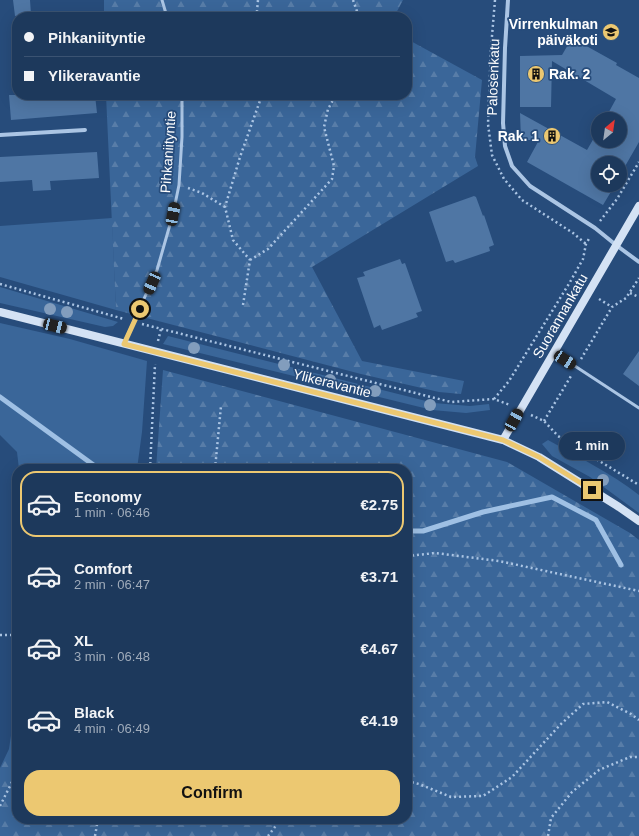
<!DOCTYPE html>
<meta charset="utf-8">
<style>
body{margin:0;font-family:Arial,sans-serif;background:#254062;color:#f1f3f6;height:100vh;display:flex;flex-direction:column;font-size:15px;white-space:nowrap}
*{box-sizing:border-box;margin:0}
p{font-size:13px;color:#a0acbb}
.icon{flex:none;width:22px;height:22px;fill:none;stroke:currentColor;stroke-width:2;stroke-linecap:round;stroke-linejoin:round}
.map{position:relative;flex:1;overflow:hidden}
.drawer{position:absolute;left:12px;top:464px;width:400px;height:360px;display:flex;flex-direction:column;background:#1d395c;border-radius:16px;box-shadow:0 4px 16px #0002,0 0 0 1px #3b5372}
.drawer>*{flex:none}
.top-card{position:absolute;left:12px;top:12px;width:400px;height:88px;border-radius:16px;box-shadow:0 4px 16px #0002,0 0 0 1px #3b5372;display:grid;align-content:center;height:88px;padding:0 12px;background:#1d395c}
.needle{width:26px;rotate:29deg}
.buttons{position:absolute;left:591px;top:112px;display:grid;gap:8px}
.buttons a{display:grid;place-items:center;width:36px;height:36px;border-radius:50%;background:#1d395c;box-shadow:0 4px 16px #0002,0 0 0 1px #3b5372;font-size:20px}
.end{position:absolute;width:18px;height:18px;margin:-9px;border:5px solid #ecc871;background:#111;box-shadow:0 0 0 2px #111}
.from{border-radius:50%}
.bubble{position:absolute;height:28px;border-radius:14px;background:#1d395c;box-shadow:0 4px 16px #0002,0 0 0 1px #3b5372;font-size:13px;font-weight:700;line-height:28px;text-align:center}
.car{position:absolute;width:12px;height:24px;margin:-12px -6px;border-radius:5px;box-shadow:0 0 3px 1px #0007;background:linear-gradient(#222 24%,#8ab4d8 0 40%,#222 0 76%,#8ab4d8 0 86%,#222 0)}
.top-card b{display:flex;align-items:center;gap:14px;height:38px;font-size:15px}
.top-card b+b{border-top:1px solid #3b5372}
.top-card i{width:10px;height:10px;background:#f1f3f6}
ul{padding:7px 0 0;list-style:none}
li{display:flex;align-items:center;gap:12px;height:66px;margin:0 8px 6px;padding:0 4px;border:2px solid transparent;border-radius:16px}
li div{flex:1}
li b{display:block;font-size:15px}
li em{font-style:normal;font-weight:700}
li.active{border-color:#ecc871}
li>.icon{width:36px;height:36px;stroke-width:1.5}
.cta{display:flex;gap:8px;margin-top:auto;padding:8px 12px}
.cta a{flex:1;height:46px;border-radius:16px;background:#ecc871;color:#111;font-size:16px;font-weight:700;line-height:46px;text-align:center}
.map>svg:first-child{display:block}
.grass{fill:#3a6699}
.forest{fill:url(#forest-firs)}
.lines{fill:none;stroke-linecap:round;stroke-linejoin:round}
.stream{stroke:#9fc0e4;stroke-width:5}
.building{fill:#4f76a4}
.path{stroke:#abc5e4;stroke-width:2.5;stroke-dasharray:2 3;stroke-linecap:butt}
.lane{stroke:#abc5e4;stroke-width:3}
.street{stroke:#abc5e4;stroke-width:4}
.secondary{stroke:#d4e2f4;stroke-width:8}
.tree{fill:#829dbd}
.route{stroke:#ecc871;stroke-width:5}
.labels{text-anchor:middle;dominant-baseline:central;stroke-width:3.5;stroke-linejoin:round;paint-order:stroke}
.poi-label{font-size:14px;font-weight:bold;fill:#fff;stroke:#274c7b;text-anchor:end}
.street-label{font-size:14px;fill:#fff;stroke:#274c7b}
</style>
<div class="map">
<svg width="639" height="836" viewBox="0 0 639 836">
<defs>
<pattern id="forest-firs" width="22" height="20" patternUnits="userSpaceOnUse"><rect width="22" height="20" fill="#3a6699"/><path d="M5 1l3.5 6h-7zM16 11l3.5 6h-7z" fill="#587da8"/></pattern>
</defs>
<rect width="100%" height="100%" fill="#274c7b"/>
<!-- grass -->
<path class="grass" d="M112 218 116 310 0 277V226Z
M0 287 118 322 113 326 105 327 0 303Z
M0 323 70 339 147 361 142 432 137 469H19L17 452 0 435Z
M168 336 434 403 470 406 489 404 490 410 466 413 432 410 163 344Z
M548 440C578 457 611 473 639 495V513L590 477 552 456 542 444Z"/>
<!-- forest -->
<path class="forest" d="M104 0H403L394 17H104Z
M407 39 482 80 475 157 478 166 312 267 362 361 464 381 461 394 439 392 361 374 116 310 106 95H407Z
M163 370 507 462 630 533 639 540V836H0V768L9 749 17 696V819H407V469H156Z"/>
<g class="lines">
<!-- stream -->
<path class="stream" d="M0 397 99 469
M407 531H423L483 512 552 497 596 520 621 565"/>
</g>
<!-- building -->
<path class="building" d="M13 0H30L31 14 15 16Z
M572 38 617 63 616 65 639 78V142L620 175V163H598V185H615L603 205 527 162 539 140H521L520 113 587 150 598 131V141H620V119H605L616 99 552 61 551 107H520V56L562 55Z
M9 95H95L97 113 11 120Z
M97 152 99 178 50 181 51 190 33 191 32 180 0 182V157Z
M474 196 476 197 483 216 484 215 494 245 489 247 490 251 455 263 453 260 446 262 429 212Z
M400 259 402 264 405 263 422 311 416 313 418 317 382 330 380 325 374 328 357 278 365 276 363 272Z
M639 351V386L623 374Z"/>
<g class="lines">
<!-- path -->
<path class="path" d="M353 0 359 17
M495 0 491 48 488 124 492 155 504 179 522 200 573 233 586 244
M258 17 257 11 258 0
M188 188 202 193 225 207
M600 221 617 199 639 162
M250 260 268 249 332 179 334 166 324 127 328 109 336 95
M0 284 124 319
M630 293 639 297
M599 299 612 307
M243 305 250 260 233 240 225 207 240 157 262 95
M142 324 451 402 494 399 510 405
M158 341 161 329
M581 359 612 307 626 298 639 278
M494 399 509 381 570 282 583 259 586 244 590 237
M531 415 544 421 558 436 639 485
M544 421 571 376
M150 469 155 364
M215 469 221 406
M407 556 435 553 499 561 639 591
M0 635H17
M407 781 419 784 451 797 483 796 512 777 561 724 583 704 607 702 631 714 639 720
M0 806 17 772
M95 836 98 819
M268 836 281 819
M548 836 551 818 572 792 599 770 630 757H639"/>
<!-- lane -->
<path class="lane" d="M162 0 167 17
M124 343 157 270 173 214 179 185 182 137V95
M555 353 639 408"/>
<!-- street -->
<path class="street" d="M508 0 505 48 503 123 505 146 512 166 530 186 595 228 616 245 639 262
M0 135 85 130"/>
<!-- secondary -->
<path class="secondary" d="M0 312 503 440 539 457 619 507 639 521
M503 440 639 206"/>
</g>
<!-- trees -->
<g class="tree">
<circle cx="50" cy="309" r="6"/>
<circle cx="67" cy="312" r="6"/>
<circle cx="194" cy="348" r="6"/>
<circle cx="284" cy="365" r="6"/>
<circle cx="330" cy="380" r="6"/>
<circle cx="375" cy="391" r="6"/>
<circle cx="430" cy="405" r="6"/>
<circle cx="603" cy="480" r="6"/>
</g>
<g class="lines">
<!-- route -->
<path class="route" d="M140 309 124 344 503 440 539 457 592 490"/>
</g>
<!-- icons -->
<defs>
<g id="school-disc" transform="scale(0.9)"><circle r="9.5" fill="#ecc871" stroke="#274c7b"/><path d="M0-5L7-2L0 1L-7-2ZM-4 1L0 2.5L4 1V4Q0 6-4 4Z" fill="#111"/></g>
<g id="building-disc" transform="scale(0.9)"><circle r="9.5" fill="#ecc871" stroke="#274c7b"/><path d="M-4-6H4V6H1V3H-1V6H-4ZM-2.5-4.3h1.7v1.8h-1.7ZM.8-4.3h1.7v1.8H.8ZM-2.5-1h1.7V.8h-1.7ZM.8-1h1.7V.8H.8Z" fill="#111"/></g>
</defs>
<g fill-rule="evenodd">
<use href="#school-disc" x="611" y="32"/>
<use href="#building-disc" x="536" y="74"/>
<use href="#building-disc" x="552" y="136"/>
</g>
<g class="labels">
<!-- poi labels -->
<g class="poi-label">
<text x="598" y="24">Virrenkulman<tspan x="598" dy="16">päiväkoti</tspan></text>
<text x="549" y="74" text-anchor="start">Rak. 2</text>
<text x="539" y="136">Rak. 1</text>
</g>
<!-- street labels -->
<g class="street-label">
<text transform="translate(493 77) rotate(-88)">Palosenkatu</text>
<text transform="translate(168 152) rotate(-86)">Pihkaniityntie</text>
<text transform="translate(560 316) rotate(-60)">Suorannankatu</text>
<text transform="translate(332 383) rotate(14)">Ylikeravantie</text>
</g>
</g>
</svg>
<div class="buttons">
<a><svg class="needle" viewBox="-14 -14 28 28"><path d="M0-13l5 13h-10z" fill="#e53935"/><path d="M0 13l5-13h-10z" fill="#a0acbb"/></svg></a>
<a><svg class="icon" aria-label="locate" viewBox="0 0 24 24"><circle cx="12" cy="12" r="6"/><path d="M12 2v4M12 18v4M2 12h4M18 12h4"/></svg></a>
</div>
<i class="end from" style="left:140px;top:309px"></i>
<i class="end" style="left:592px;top:490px"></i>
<div class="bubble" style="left:559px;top:432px;width:66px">1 min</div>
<i class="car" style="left:173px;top:214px;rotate:11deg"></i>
<i class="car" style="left:152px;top:283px;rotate:204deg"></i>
<i class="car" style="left:55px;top:326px;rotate:104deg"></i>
<i class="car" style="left:565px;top:360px;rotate:123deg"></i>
<i class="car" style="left:514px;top:420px;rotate:29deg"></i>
<div class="top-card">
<b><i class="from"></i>Pihkaniityntie</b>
<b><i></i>Ylikeravantie</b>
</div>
<section class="drawer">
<ul>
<li class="active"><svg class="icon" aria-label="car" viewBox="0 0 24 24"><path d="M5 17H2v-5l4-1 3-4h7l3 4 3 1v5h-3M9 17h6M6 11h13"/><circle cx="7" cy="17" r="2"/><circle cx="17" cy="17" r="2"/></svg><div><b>Economy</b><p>1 min · 06:46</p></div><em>€2.75</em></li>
<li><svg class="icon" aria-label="car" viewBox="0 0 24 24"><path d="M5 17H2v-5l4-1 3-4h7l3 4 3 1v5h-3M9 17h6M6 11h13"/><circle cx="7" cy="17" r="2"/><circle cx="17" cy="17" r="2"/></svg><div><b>Comfort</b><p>2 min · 06:47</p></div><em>€3.71</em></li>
<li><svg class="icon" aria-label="car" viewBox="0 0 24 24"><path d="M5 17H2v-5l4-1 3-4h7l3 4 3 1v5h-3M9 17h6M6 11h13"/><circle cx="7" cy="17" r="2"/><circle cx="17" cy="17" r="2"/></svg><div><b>XL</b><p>3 min · 06:48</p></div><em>€4.67</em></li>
<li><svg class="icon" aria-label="car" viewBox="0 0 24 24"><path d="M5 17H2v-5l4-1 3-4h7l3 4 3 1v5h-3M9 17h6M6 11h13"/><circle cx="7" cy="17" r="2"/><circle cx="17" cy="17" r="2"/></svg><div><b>Black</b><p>4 min · 06:49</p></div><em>€4.19</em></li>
</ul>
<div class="cta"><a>Confirm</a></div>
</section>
</div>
